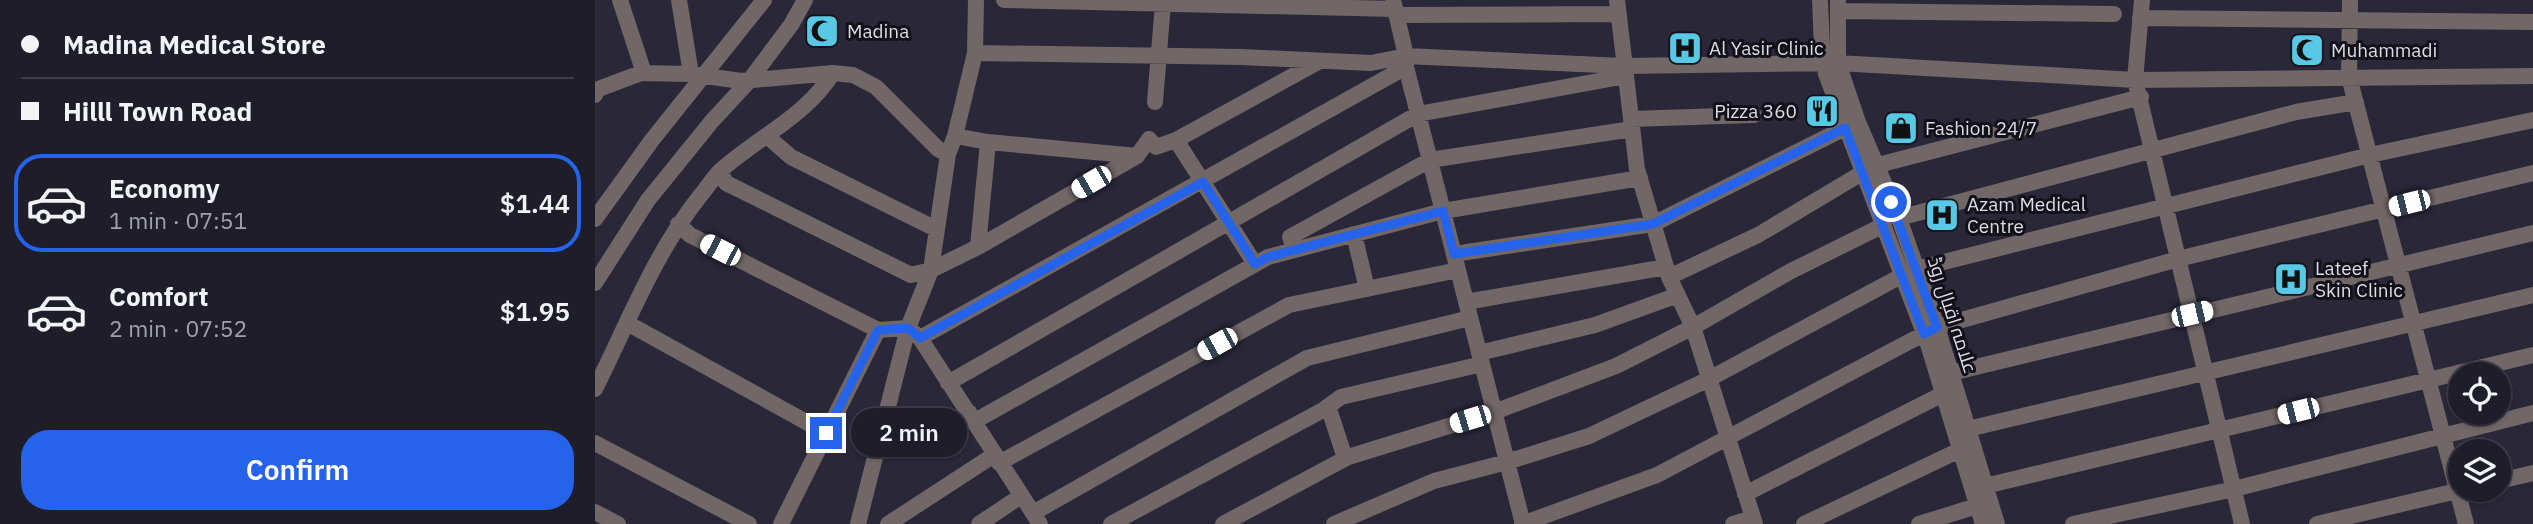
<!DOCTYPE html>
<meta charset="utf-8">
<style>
body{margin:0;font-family:"IBM Plex Sans",Cairo,sans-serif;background:#272632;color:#f1f3f6;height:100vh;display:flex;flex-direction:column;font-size:26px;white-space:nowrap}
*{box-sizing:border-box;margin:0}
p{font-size:23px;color:#a1a2a8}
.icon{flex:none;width:38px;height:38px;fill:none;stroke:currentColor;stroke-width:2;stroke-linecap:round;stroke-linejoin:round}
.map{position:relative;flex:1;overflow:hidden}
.details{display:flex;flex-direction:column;background:#1f1d2a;width:595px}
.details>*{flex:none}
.guide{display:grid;align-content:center;height:154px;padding:0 21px;background:#1f1d2a}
.tools{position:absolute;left:1853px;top:362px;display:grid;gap:14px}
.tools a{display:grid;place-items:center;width:63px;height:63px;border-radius:50%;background:#1f1d2a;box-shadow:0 2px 5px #0004,0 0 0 2px #3c3b47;font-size:35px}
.end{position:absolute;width:32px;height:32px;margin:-16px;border:9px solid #2563eb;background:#fff;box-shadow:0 0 0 4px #fff}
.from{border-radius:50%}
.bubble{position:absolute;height:49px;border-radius:24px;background:#1f1d2a;box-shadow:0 2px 5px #0004,0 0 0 2px #3c3b47;font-size:23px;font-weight:600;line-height:49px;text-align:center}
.car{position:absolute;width:21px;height:42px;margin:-21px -10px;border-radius:9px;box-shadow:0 0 5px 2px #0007;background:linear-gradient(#fff 24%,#345 0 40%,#fff 0 76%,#345 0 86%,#fff 0)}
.guide b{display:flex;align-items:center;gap:24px;height:66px;font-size:26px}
.guide b+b{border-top:2px solid #3c3b47}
.guide i{width:18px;height:18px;background:#f1f3f6}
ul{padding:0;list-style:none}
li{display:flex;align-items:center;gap:21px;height:98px;margin:0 14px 10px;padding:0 7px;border:4px solid transparent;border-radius:28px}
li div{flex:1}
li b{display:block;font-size:26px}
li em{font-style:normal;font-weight:600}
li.active{border-color:#2563eb}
li>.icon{width:63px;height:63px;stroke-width:1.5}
.cta{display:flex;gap:14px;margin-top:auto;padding:14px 21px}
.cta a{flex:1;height:80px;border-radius:28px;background:#2563eb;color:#fff;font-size:28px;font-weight:600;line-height:80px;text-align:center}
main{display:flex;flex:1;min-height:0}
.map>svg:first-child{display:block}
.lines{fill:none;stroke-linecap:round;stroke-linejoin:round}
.minor{stroke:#726767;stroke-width:16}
.route{stroke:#2563eb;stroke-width:9}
.labels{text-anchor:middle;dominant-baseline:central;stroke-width:6;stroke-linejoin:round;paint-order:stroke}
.poi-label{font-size:19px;fill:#dcdbe7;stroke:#121119;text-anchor:start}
.street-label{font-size:19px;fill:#dcdbe7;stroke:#121119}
</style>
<main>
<section class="details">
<div class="guide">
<b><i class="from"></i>Madina Medical Store</b>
<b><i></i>Hilll Town Road</b>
</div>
<ul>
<li class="active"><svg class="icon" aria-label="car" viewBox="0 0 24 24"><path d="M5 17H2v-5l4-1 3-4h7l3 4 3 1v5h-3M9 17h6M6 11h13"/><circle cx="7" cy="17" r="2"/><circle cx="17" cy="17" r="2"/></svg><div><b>Economy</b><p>1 min · 07:51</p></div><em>$1.44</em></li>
<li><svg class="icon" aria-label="car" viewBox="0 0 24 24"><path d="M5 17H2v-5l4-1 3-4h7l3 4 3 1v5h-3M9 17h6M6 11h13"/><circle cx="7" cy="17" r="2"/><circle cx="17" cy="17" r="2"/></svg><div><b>Comfort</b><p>2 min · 07:52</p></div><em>$1.95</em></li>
</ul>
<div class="cta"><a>Confirm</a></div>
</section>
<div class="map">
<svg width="1938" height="524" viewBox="0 0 1938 524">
<rect width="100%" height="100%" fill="#292738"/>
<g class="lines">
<!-- minor -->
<path class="minor" d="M25 0 49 73
M84 0 96 74
M409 0 800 9
M798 0 811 56V67L928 524
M1022 0 1042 169 1074 277 1098 327 1160 524
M1225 0 1227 48 1231 74 1332 341 1388 524
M1243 0V63L1263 122 1304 218 1342 327 1402 524
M1547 0 1540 80 1647 524
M1755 0 1754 77 1871 524
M1243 11 1519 14
M801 15 1024 14
M1545 18 1938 22
M380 53 381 0
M0 95 1 90 46 73 96 74 146 81 238 73 258 75 281 87 343 149 353 154
M560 102 568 3
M1036 119 1159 115
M360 136 393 142 542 156
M173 137 196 157 341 229
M581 140 660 264
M1283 165 1546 97
M125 171 131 183 316 275 336 270 383 247 542 156 554 139 561 147 581 140 723 62
M1304 218 1701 112 1761 102
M0 219 57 140 169 0
M83 224 95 235 283 330
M759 234 772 289
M383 247 393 142
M699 250 695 237 835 160 1037 129
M859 254 1058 224 1250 128
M1321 269 1775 155 1938 120
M1074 277 1163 235 1267 173
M0 283 53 200 117 121 154 81 196 25 210 0
M871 302 1071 267
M32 323 231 433
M325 338 811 67
M884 353 1000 325 1083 295
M1356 373 1938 233
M353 383 823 114 1031 76
M0 389C33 323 59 254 105 196 112 188 118 178 125 171 163 137 210 117 238 73
M733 406 750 458 899 412 1021 366 1098 327 1196 271 1289 225
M380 421 673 257 848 211 1045 178
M1373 429 1938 295
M333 440 374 412
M0 443 154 524
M404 463 694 305 863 270
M1904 481 1938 473
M1390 486 1938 355
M1150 494 1348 394
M0 512 23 524
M438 513 712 358 875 318
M186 524 283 330 313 328 325 338 445 524
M263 524 313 328 336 270 353 154 360 136 380 53 647 57 776 63 811 56 1029 66 1243 63 1540 80 1938 76
M293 524 399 455
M384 524 426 496
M516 524 728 410 746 397 887 364
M628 524 755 456
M739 524 839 481 912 462 994 436 1114 379 1308 275
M927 524 1062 475 1342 327 1583 259 1938 173
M1138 524 1158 518
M1209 524 1365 450
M1324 524 1382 506
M1478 524 1639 489 1938 413
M1722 524 1866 490"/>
</g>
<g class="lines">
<!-- route -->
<path class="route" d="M231 433 283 330 313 328 325 338 608 182 660 264 673 257 848 211 859 254 1058 224 1250 128 1329 334 1342 327 1296 202"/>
</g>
<!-- icons -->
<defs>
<g id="mosque-square" transform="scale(1.75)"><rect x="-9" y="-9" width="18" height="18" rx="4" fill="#59c8e4" stroke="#121119"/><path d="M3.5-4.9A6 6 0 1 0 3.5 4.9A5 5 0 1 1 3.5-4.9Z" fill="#111"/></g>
<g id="hospital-square" transform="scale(1.75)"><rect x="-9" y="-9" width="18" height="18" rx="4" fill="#59c8e4" stroke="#121119"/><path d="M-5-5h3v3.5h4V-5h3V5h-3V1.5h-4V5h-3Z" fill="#111"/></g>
<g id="restaurant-square" transform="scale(1.75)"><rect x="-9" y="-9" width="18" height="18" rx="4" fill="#59c8e4" stroke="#121119"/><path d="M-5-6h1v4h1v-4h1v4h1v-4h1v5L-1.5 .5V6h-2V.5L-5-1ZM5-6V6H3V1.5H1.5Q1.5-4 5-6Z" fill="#111"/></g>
<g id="shop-square" transform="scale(1.75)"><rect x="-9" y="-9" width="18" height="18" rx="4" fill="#59c8e4" stroke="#121119"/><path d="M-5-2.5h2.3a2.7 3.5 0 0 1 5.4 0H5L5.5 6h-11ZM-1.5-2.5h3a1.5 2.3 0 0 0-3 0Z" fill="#111"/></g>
</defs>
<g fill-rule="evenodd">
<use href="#mosque-square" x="227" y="31"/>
<use href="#hospital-square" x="1090" y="48"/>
<use href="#mosque-square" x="1712" y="50"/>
<use href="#restaurant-square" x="1227" y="111"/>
<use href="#shop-square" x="1306" y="128"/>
<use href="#hospital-square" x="1347" y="215"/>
<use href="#hospital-square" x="1696" y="279"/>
</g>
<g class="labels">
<!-- poi labels -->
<g class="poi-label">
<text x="252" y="31">Madina</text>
<text x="1114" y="48">Al Yasir Clinic</text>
<text x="1736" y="50">Muhammadi</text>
<text x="1202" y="111" text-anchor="end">Pizza 360</text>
<text x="1330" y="128">Fashion 24/7</text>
<text x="1372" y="204">Azam Medical<tspan x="1372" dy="22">Centre</tspan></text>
<text x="1720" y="268">Lateef<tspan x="1720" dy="22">Skin Clinic</tspan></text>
</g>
<!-- street labels -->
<g class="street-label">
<text transform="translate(1358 315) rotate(72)">علامہ اقبال روڈ</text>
</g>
</g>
</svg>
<div class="tools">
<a><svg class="icon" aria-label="locate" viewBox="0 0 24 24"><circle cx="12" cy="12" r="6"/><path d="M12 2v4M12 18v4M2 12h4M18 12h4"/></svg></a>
<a><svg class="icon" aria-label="layers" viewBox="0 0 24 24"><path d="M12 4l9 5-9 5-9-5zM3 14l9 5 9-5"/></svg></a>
</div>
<i class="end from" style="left:1296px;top:202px"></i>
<i class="end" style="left:231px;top:433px"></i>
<div class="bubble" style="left:256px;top:408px;width:116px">2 min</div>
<i class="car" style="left:496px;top:182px;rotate:240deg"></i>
<i class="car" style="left:1814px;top:203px;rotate:256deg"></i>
<i class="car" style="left:125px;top:250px;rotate:297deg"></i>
<i class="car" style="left:1597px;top:314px;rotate:77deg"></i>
<i class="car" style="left:622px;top:344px;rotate:241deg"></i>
<i class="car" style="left:1703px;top:411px;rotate:256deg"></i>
<i class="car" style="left:875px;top:419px;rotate:253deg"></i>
</div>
</main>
